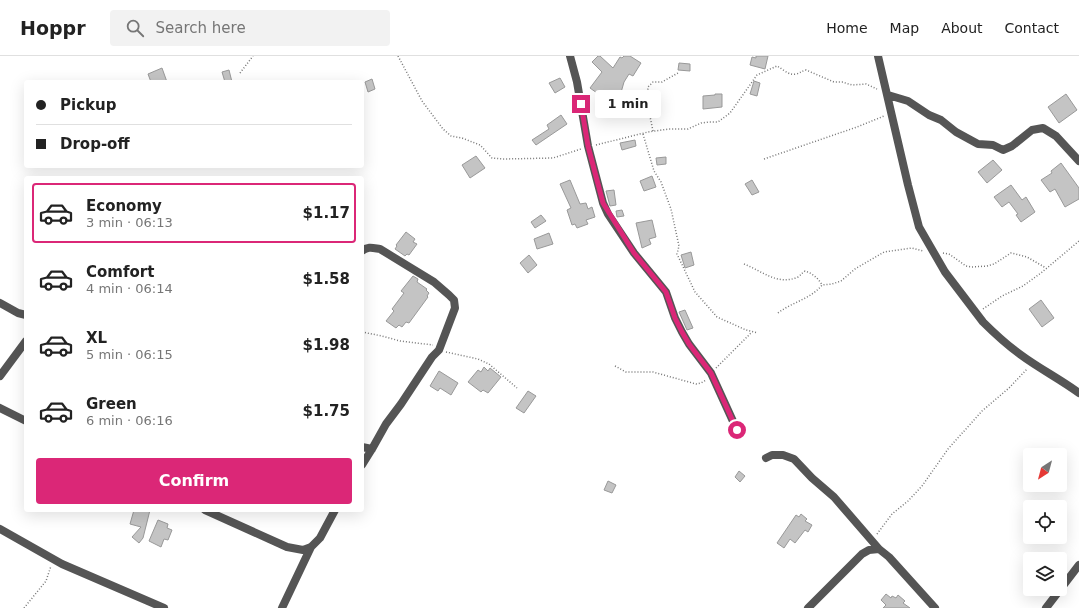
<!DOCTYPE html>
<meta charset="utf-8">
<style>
body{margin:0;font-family:"DejaVu Sans",sans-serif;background:#f2f2f2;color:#222;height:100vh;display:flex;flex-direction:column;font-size:15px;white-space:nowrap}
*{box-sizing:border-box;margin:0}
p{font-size:13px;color:#767676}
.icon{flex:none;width:22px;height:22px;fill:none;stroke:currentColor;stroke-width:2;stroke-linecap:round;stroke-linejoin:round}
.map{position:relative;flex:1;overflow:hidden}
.details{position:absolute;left:24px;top:120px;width:340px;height:336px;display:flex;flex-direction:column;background:#fff;border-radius:4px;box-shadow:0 4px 16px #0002}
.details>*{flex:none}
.top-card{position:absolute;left:24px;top:24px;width:340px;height:88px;border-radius:4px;box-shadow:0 4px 16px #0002;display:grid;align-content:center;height:88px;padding:0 12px;background:#fff}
.needle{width:26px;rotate:216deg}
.tools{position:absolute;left:1023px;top:392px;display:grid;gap:8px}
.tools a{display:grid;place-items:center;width:44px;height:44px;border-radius:4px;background:#fff;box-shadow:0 4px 16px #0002;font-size:20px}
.end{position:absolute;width:18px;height:18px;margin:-9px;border:5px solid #db2777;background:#fff;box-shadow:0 0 0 2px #fff}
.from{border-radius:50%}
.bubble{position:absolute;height:28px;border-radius:4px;background:#fff;box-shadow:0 4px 16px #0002;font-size:13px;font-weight:700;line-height:28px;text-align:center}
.top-card b{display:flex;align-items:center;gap:14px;height:38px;font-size:15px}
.top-card b+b{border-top:1px solid #e0e0e0}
.top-card i{width:10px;height:10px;background:#222}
ul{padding:7px 0 0;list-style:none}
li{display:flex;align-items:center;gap:12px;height:60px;margin:0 8px 6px;padding:0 4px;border:2px solid transparent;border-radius:4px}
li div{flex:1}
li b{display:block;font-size:15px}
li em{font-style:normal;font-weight:700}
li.active{border-color:#db2777}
li>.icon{width:36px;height:36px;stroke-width:1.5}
.primary-button{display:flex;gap:8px;margin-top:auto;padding:8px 12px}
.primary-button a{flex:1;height:46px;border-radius:4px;background:#db2777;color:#fff;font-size:16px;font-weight:700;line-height:46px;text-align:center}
header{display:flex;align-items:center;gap:24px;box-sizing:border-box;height:56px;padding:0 20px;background:#fff;border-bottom:1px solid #e0e0e0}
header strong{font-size:19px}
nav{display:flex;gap:22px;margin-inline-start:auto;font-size:14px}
.search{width:280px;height:36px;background:#f2f2f2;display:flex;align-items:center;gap:10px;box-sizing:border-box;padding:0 14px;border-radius:4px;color:#767676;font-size:15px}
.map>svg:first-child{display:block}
.building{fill:#c4c4c4;stroke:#999}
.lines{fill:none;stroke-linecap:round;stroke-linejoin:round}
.path{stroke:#777;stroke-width:1.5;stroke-dasharray:1 2;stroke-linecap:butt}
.street{stroke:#555;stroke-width:8}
.route{stroke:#db2777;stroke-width:5}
</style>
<header>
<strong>Hoppr</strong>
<div class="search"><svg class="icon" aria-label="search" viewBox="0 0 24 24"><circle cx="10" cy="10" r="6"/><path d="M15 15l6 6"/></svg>Search here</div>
<nav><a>Home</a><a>Map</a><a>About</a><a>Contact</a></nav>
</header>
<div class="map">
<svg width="1079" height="552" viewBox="0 0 1079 552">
<rect width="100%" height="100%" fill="#fff"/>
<!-- building -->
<path class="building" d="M598 0H600L613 12 620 1 622 2 624 0H630L641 7 633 20 629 18 624 26 618 47 605 44 606 40 597 37 590 32 602 16 592 6Z
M756 0H768L765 13 750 9 752 1 756 2Z
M679 7 690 8V15L678 14Z
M162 12 167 26H151L148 18Z
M229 14 232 26H225L222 16Z
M560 22 565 31 555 37 549 27Z
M372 23 375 33 368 36 365 26Z
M754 25 760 27 757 40 750 38Z
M715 38H722V51L703 53V40L715 39Z
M1066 38 1077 54 1059 67 1048 51Z
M623 50H632V61H623Z
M561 59 567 68 536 89 532 84 549 73 547 69Z
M635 84 636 90 622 94 620 87Z
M476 100 485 112 470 122 462 109Z
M666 101V108L657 109 656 102Z
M993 104 1002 114 987 127 978 116Z
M1061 107 1079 132V143L1065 151 1055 133 1050 136 1041 124 1052 117 1051 115Z
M652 120 656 131 644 135 640 125Z
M570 124 580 148 586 147 588 153 592 151 595 161 586 164 588 168 577 172 575 168 572 169 567 154 571 152 560 128Z
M752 124 759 136 752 139 745 128Z
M1011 129 1022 144 1026 141 1035 156 1021 166 1016 159 1018 158 1009 146 1002 151 994 141Z
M614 134 616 149 610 150 606 135Z
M622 154 624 160 617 161 616 155Z
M541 159 546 165 535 172 531 166Z
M652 164 656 181 649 183 651 188 642 192 636 167Z
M406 176 415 183 413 186 417 188 409 199 407 198 405 200 395 193 397 190 396 189Z
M549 177 553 188 537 193 534 183Z
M691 196 694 209 685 212 681 199Z
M529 199 537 209 528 217 520 207Z
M413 220 418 223 417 226 427 233 426 234 429 237 427 240 428 241 409 267 406 266 402 271 399 269 396 272 386 265 394 255 392 253 404 237 401 235Z
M1041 244 1054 262 1042 271 1029 253Z
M685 254 693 272 687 274 679 256Z
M484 311 488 315 490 312 501 321 488 337 483 334 481 336 468 326 478 314 481 316Z
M439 315 458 327 451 339 440 332 438 335 430 330Z
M528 335 536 340 524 357 516 352Z
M739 415 745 420 740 426 735 421Z
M608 425 616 429 612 437 604 434Z
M134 454H150L143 482 139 487 132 481 141 471 130 468Z
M801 458 807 463 805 465 812 469 808 476 805 474 795 487 790 483 784 492 777 487 796 459 799 461Z
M158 464 168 468 167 472 172 474 168 484 164 483 161 491 149 485Z
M886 538 891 542 892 540 896 542 898 539 905 545 903 547 910 552H883L886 549 881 544Z"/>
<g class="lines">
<!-- path -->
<path class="path" d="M398 0 422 45 443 73 451 80 462 82 480 89 492 102 504 103 553 102 581 93
M240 17 253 0
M653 75 647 46 648 31 653 26H662L678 17
M643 78 654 115 661 126 671 153 679 190 677 198 695 236 717 261 746 274 758 277
M596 89 648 76 669 73H688L701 67 709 66H718L730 57 757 19 777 10C783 13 789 20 796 18 800 17 802 15 806 14L834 26H842L852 29 866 28 877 33
M764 103 857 71 884 60
M943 197 949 198 966 210 972 211 987 210 994 208 1011 197 1027 201 1046 212
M744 208C762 215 778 230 798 221 801 219 802 217 805 215 812 217 819 223 822 229
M983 253 1002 240 1023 230 1041 217 1079 185
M778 257C792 246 811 243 822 229L832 228 841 225 855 213 884 196 912 192 923 195
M362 276 382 280 400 285 433 289
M446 296 478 303 489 308 517 332
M615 310 626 316H653L696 328 701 327 706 324
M716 312 752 276
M877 478 892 458 908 445 922 430 948 393 982 355 1009 332 1027 313
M24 552 46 525 51 510"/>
<!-- street -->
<path class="street" d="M570 0 577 26 588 90 603 147 608 158 634 197 666 236 675 262 682 276 689 288 711 317 737 374
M878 0 908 129 919 171 945 216 983 266C995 278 1007 289 1021 299 1040 313 1060 323 1079 337
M888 39 908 45 929 59 941 64 956 76 978 88 993 89 1003 94 1012 90 1032 74 1043 72 1056 80 1079 105
M362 195C368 190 373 192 380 193L434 226 449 239 454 244 455 252 439 294 432 301 401 348 386 368 372 393 362 409
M0 247 18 257 26 259
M0 320 26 285
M0 352 26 365
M362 391 372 393
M766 402 772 399H783L794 403 812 422 834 441 879 493
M205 454 287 491 303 494 311 491 320 482 335 454
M0 473 62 508 164 552
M282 552 311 491
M808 552 862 498 869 494 879 493 889 501 935 552
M1046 552 1079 509"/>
</g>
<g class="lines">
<!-- route -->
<path class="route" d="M581 48 588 90 603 147 634 197 666 236 675 262 682 276 689 288 711 317 737 374"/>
</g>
</svg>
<div class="tools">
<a><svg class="needle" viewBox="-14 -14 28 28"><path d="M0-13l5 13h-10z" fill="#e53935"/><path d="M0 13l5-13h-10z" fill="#767676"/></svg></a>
<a><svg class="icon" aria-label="locate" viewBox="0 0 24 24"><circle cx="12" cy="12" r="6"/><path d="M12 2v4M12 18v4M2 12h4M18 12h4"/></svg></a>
<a><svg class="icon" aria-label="layers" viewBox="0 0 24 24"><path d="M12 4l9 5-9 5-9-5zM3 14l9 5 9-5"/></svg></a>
</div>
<i class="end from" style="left:737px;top:374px"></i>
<i class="end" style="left:581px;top:48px"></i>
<div class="bubble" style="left:595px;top:34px;width:66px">1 min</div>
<div class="top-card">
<b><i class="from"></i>Pickup</b>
<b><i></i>Drop-off</b>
</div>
<section class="details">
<ul>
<li class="active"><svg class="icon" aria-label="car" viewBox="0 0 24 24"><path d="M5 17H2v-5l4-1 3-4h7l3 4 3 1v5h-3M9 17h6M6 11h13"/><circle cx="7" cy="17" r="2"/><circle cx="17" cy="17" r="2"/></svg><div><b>Economy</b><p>3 min · 06:13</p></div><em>$1.17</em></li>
<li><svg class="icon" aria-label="car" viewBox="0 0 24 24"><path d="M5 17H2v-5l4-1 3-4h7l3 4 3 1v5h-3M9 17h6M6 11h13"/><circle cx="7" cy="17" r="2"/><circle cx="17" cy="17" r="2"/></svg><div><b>Comfort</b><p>4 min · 06:14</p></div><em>$1.58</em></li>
<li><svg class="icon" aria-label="car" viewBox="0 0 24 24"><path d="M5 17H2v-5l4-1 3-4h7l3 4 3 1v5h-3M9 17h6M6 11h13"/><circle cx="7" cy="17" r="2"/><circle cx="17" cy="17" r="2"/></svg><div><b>XL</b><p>5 min · 06:15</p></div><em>$1.98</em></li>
<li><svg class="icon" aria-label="car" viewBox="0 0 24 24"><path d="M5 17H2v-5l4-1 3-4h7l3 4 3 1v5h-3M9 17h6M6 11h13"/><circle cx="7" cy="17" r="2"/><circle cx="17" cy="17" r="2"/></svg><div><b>Green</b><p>6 min · 06:16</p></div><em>$1.75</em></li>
</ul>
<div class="primary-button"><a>Confirm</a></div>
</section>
</div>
